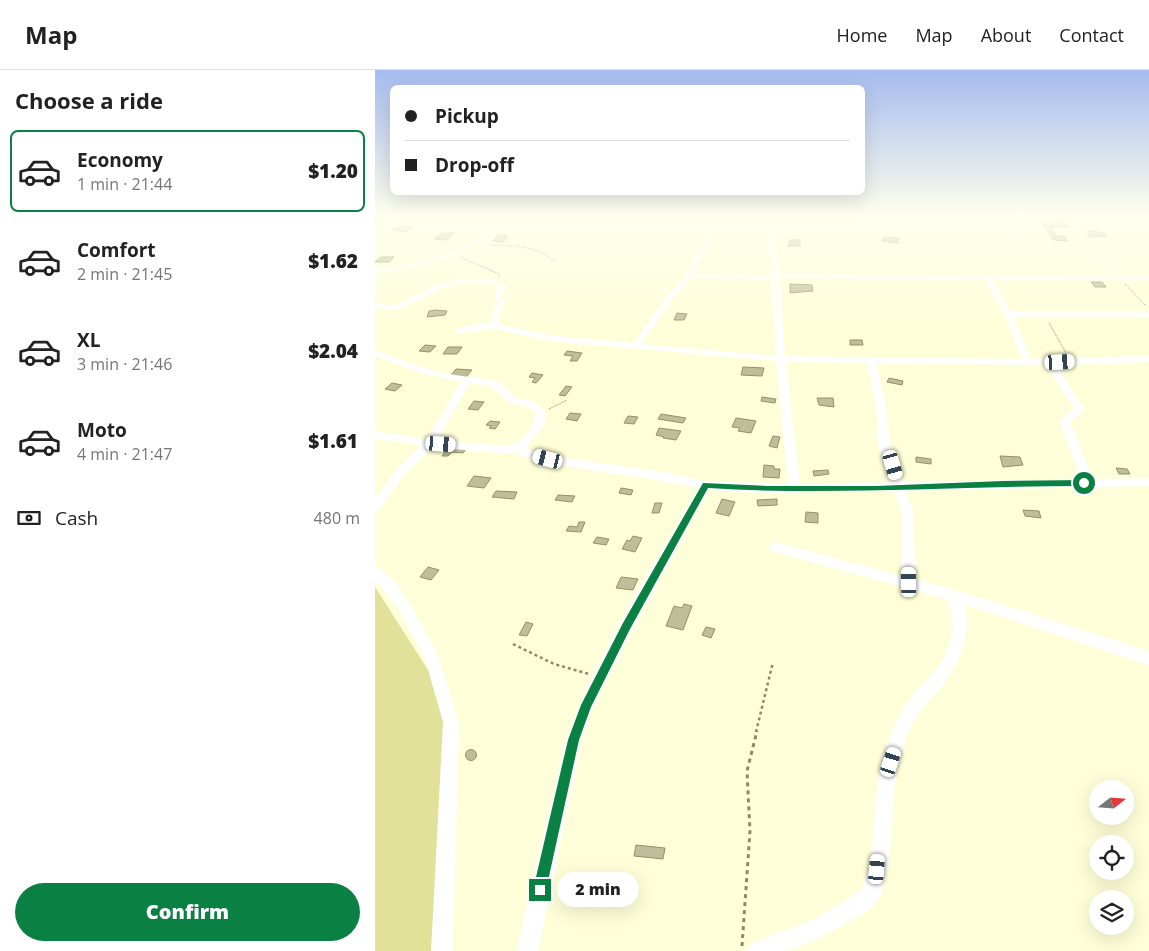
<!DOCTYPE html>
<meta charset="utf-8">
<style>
body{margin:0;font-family:"Open Sans",sans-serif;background:#f2f2f2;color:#222;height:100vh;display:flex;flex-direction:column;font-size:19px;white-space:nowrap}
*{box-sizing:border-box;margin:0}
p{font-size:16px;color:#767676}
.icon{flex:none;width:28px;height:28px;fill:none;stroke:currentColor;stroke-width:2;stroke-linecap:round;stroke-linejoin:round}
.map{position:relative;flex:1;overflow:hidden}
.side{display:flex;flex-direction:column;background:#fff;width:375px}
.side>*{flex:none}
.top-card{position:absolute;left:15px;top:15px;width:475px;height:110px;border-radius:8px;box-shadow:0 5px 20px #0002;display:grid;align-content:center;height:110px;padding:0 15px;background:#fff}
.needle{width:32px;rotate:73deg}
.controls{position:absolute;left:714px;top:710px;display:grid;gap:10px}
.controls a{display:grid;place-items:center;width:45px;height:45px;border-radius:50%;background:#fff;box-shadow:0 5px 20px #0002;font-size:25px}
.end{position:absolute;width:22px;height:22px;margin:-11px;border:6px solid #0b8043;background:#fff;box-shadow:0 0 0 2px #fff}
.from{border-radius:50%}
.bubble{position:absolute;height:35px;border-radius:18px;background:#fff;box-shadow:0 5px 20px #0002;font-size:16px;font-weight:800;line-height:35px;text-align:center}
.car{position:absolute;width:15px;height:30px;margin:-15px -8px;border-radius:6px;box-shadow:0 0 4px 1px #0007;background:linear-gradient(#fff 24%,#345 0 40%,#fff 0 76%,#345 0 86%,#fff 0)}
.top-card b{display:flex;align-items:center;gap:18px;height:48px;font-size:19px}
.top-card b+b{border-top:1px solid #e0e0e0}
.top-card i{width:12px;height:12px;background:#222}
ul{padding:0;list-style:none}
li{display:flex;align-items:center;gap:15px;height:82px;margin:0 10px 8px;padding:0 5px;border:2px solid transparent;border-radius:8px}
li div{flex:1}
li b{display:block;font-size:19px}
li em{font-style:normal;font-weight:800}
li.selected{border-color:#0b8043}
li>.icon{width:45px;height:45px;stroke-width:1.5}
h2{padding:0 15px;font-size:22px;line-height:60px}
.pay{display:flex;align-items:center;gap:12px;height:55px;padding:0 15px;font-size:19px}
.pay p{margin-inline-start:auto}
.action{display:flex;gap:10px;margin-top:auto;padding:10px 15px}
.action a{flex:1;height:58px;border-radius:30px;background:#0b8043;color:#fff;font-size:20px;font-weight:800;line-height:58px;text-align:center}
header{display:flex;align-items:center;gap:30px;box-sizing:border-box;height:70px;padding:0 25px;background:#fff;border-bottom:1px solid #e0e0e0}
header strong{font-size:24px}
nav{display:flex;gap:28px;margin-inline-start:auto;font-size:18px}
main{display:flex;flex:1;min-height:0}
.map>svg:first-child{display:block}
.green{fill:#e1e19a}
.building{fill:#bebe9a;stroke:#91916e}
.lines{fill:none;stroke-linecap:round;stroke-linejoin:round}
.path-far2{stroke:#898970;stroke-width:1;stroke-dasharray:1 1;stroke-linecap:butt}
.path-far1{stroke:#898970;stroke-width:2.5;stroke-dasharray:3 3;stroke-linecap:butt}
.path{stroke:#898970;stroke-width:3;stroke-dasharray:4 4;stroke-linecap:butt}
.service{fill:#fff;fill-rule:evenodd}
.minor{fill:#fff;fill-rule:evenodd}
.tertiary{fill:#fff;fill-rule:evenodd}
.route{fill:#0b8043}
</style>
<header>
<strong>Map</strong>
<nav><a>Home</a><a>Map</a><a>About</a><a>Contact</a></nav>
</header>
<main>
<section class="side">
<h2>Choose a ride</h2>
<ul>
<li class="selected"><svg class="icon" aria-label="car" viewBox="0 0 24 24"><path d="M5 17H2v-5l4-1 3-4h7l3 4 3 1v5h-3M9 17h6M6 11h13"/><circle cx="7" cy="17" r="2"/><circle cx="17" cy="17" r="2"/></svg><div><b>Economy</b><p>1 min · 21:44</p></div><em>$1.20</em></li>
<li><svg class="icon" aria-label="car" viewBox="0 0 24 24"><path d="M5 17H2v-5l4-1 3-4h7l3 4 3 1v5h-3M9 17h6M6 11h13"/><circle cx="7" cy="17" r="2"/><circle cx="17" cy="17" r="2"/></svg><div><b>Comfort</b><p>2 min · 21:45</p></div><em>$1.62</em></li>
<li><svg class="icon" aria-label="car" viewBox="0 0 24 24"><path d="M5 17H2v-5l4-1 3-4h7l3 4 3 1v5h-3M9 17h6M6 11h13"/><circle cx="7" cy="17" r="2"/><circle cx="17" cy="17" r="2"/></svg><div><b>XL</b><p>3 min · 21:46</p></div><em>$2.04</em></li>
<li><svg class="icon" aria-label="car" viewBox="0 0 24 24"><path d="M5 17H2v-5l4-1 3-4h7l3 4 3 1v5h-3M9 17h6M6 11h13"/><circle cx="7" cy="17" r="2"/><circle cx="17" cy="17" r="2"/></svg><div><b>Moto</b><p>4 min · 21:47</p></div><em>$1.61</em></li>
</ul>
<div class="pay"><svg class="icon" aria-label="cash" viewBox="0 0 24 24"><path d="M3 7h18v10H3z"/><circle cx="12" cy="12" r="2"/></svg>Cash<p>480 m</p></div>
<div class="action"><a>Confirm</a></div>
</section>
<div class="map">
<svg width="774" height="881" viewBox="0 0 774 881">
<rect width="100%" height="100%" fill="#fefed8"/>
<!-- green -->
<path class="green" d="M0 517 78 639 76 881H0Z"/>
<!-- building -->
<path class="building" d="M683 150H689L694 157H675L681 166H689L692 171 679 170 666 152H685Z
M27 156 37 158 30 162 17 160Z
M712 160 729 163 732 166 715 167 712 164H716Z
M67 163H80L72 170 59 169Z
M124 165 133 166 128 172 118 171Z
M509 167 524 168 522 173 507 171Z
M415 170H425V176H413Z
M6 187H19L14 192H0Z
M716 212H727L731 217H720Z
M415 214 437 215 438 221 415 223Z
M61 240 72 241 70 245 52 247 54 241Z
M302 243 312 244 309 250H299Z
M475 270H487L488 275H475Z
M50 275 61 276 55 282 44 281Z
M73 277H87L82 284H68Z
M192 281 207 283 202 291H195L198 286 189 285Z
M368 297 389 298 387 306 366 305Z
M81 299 97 300 91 307 76 305Z
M157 303 168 305 161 313 157 312 160 308 154 307Z
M514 308 528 311 527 315 512 312Z
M17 313 27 315 20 321 10 319Z
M191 316 197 317 190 326 184 325Z
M387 327 401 329 400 333 386 331Z
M442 328H458L459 337 444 335Z
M99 331 109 332 103 340 93 339Z
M195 343 206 344 202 351 191 349Z
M286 344 311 348 308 353 283 349Z
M253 346 263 347 259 354 249 353Z
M361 348 381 351 376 363 363 361 365 358 357 357Z
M115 351 125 352 120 359 114 358 116 356 111 355Z
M284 358 306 361 301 370 288 368 289 367 281 365Z
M398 366 405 367 402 378 394 376Z
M74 377 91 379 88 383 77 382 73 386H67Z
M625 386 645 387 648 395 628 397Z
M541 387 556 389V394L541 392Z
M389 395 399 396V399H405L404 408 388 407Z
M741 398 752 399 755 404H744Z
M453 400 454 404 439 406 438 401Z
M99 406 116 408 109 418 92 416Z
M246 418 258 420 256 425 244 423Z
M121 421 142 422 139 429 117 427Z
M183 425 200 426 197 432 180 430Z
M347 429 360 432 354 446 341 443Z
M402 429V435L383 436 382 430Z
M280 433H287L284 443H277Z
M648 440 664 441 666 448 650 446Z
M431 442 443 443V453L430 452Z
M204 452H210L206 462 191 461 194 456 202 457Z
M258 466 267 468 260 482 247 479 252 470 255 471Z
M222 467 234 469 231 475 218 473Z
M53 497 64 500 56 510 45 507Z
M246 507 263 509 258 520 241 518Z
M309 534 317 536 308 560 291 556 299 536 307 538Z
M151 552 158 554 152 566 144 565Z
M331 557 340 559 336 568 327 565Z
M90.5 685a5.5 5.5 0 1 1 11 0a5.5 5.5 0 1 1-11 0Z
M261 775 290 778 288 789 259 786Z"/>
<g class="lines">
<!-- path-far2 -->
<path class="path-far2" d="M112 175C136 175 161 175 180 192
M85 187 124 204V207
M750 214 771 236
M674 253 691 283
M174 339 192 330"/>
<!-- path-far1 -->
<path class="path-far1" d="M138 574 179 594 214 604
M381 662 398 592"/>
<!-- path -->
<path class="path" d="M367 876 375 761 372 701 382 661"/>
<!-- service -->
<path class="service" d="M756 177 759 178 753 183 729 186 742 206 739 207 725 185 727 184 751 181Z"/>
<!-- minor -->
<path class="minor" d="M15 145H22L19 148 21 149 120 156 132 145H140C102 184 53 197 0 203V199C40 194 84 186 116 160L20 153 12 149Z
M393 145H399L404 204C528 206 650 205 774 205V209L617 210 636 241H774V247H638L657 289 774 286V292L681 295 709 338 707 343 695 352 714 398 715 409 774 408V416L531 421 538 441 541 509 623 533 774 581V595L590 535C598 563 583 597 565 619 556 630 546 638 539 651 525 677 520 705 518 735 517 758 516 817 500 834 486 848 429 878 409 881 398 881 383 881 371 881L375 874 442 848 486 820C500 792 498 756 501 726 503 700 510 676 521 652 526 643 530 634 537 626 541 619 547 615 553 609 572 590 586 554 571 529L400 482 395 481 393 477 395 473 400 472 527 506 526 441 519 421 392 423 334 420 257 561 218 638 207 669 163 881H141L191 669C223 581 276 499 323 418 263 405 202 401 143 385L141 382 132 384 58 377 28 407 4 440 0 442V428L20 401 46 375 0 369V361L52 369 86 312 43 302 0 286V280L49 298 74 304 122 311 141 328 158 331 170 341C176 356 156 368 151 379L187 388 284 401 330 411 413 414 401 291 174 271 119 259 80 264V260L96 255 115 253 117 244 123 232 119 227 123 217 116 214 85 213 69 218 22 240H0V234L18 235 63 214 85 209 117 210 132 216 127 227 131 232 125 244 124 254 174 265 259 273 289 229 311 205 330 169 337 171 319 204 396 205ZM316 208 396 210 401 286 267 274 295 233ZM405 208 609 210 629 244 647 289 410 286ZM411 292 492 293 501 336 503 373 516 412 425 414ZM501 293 671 295 699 338 684 351 702 398 703 409 528 412 515 373 511 336ZM95 313 115 316 134 333 151 336 161 344C159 358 146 374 132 376L62 370Z
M0 496 16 507 32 528 62 583 84 652 78 881H56L68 652 50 589 22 536 0 510Z"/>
<!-- tertiary -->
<path class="tertiary" d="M501 145H668L664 147H505Z"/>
</g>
<!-- sky -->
<linearGradient id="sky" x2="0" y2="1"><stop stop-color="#a6bcef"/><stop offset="0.54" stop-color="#ffffed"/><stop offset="1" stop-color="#ffffed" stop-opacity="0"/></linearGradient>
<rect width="774" height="269" fill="url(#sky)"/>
<!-- route -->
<path class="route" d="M709 410 713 413 709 416C583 416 458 426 333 418L255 559 216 637 204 670 171 820 169 825 165 827 160 825 158 820 193 670 206 635 248 553 328 413 392 416H501L628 411Z"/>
</svg>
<div class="controls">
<a><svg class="needle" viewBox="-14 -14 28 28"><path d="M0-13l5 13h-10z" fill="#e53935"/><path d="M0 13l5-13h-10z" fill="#767676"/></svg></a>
<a><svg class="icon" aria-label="locate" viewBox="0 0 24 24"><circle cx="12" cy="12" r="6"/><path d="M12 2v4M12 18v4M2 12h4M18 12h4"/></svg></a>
<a><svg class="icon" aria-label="layers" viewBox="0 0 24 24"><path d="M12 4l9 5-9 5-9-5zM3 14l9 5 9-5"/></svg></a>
</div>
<i class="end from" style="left:709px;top:413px"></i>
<i class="end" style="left:165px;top:820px"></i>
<div class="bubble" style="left:182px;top:802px;width:82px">2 min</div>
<i class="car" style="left:685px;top:292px;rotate:87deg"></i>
<i class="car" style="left:66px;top:374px;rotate:94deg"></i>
<i class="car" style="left:173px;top:389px;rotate:284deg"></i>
<i class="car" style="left:518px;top:395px;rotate:164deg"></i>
<i class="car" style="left:534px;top:512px;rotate:359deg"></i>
<i class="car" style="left:516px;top:692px;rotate:18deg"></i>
<i class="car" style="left:502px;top:799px;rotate:5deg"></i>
<div class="top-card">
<b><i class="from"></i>Pickup</b>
<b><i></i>Drop-off</b>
</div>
</div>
</main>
